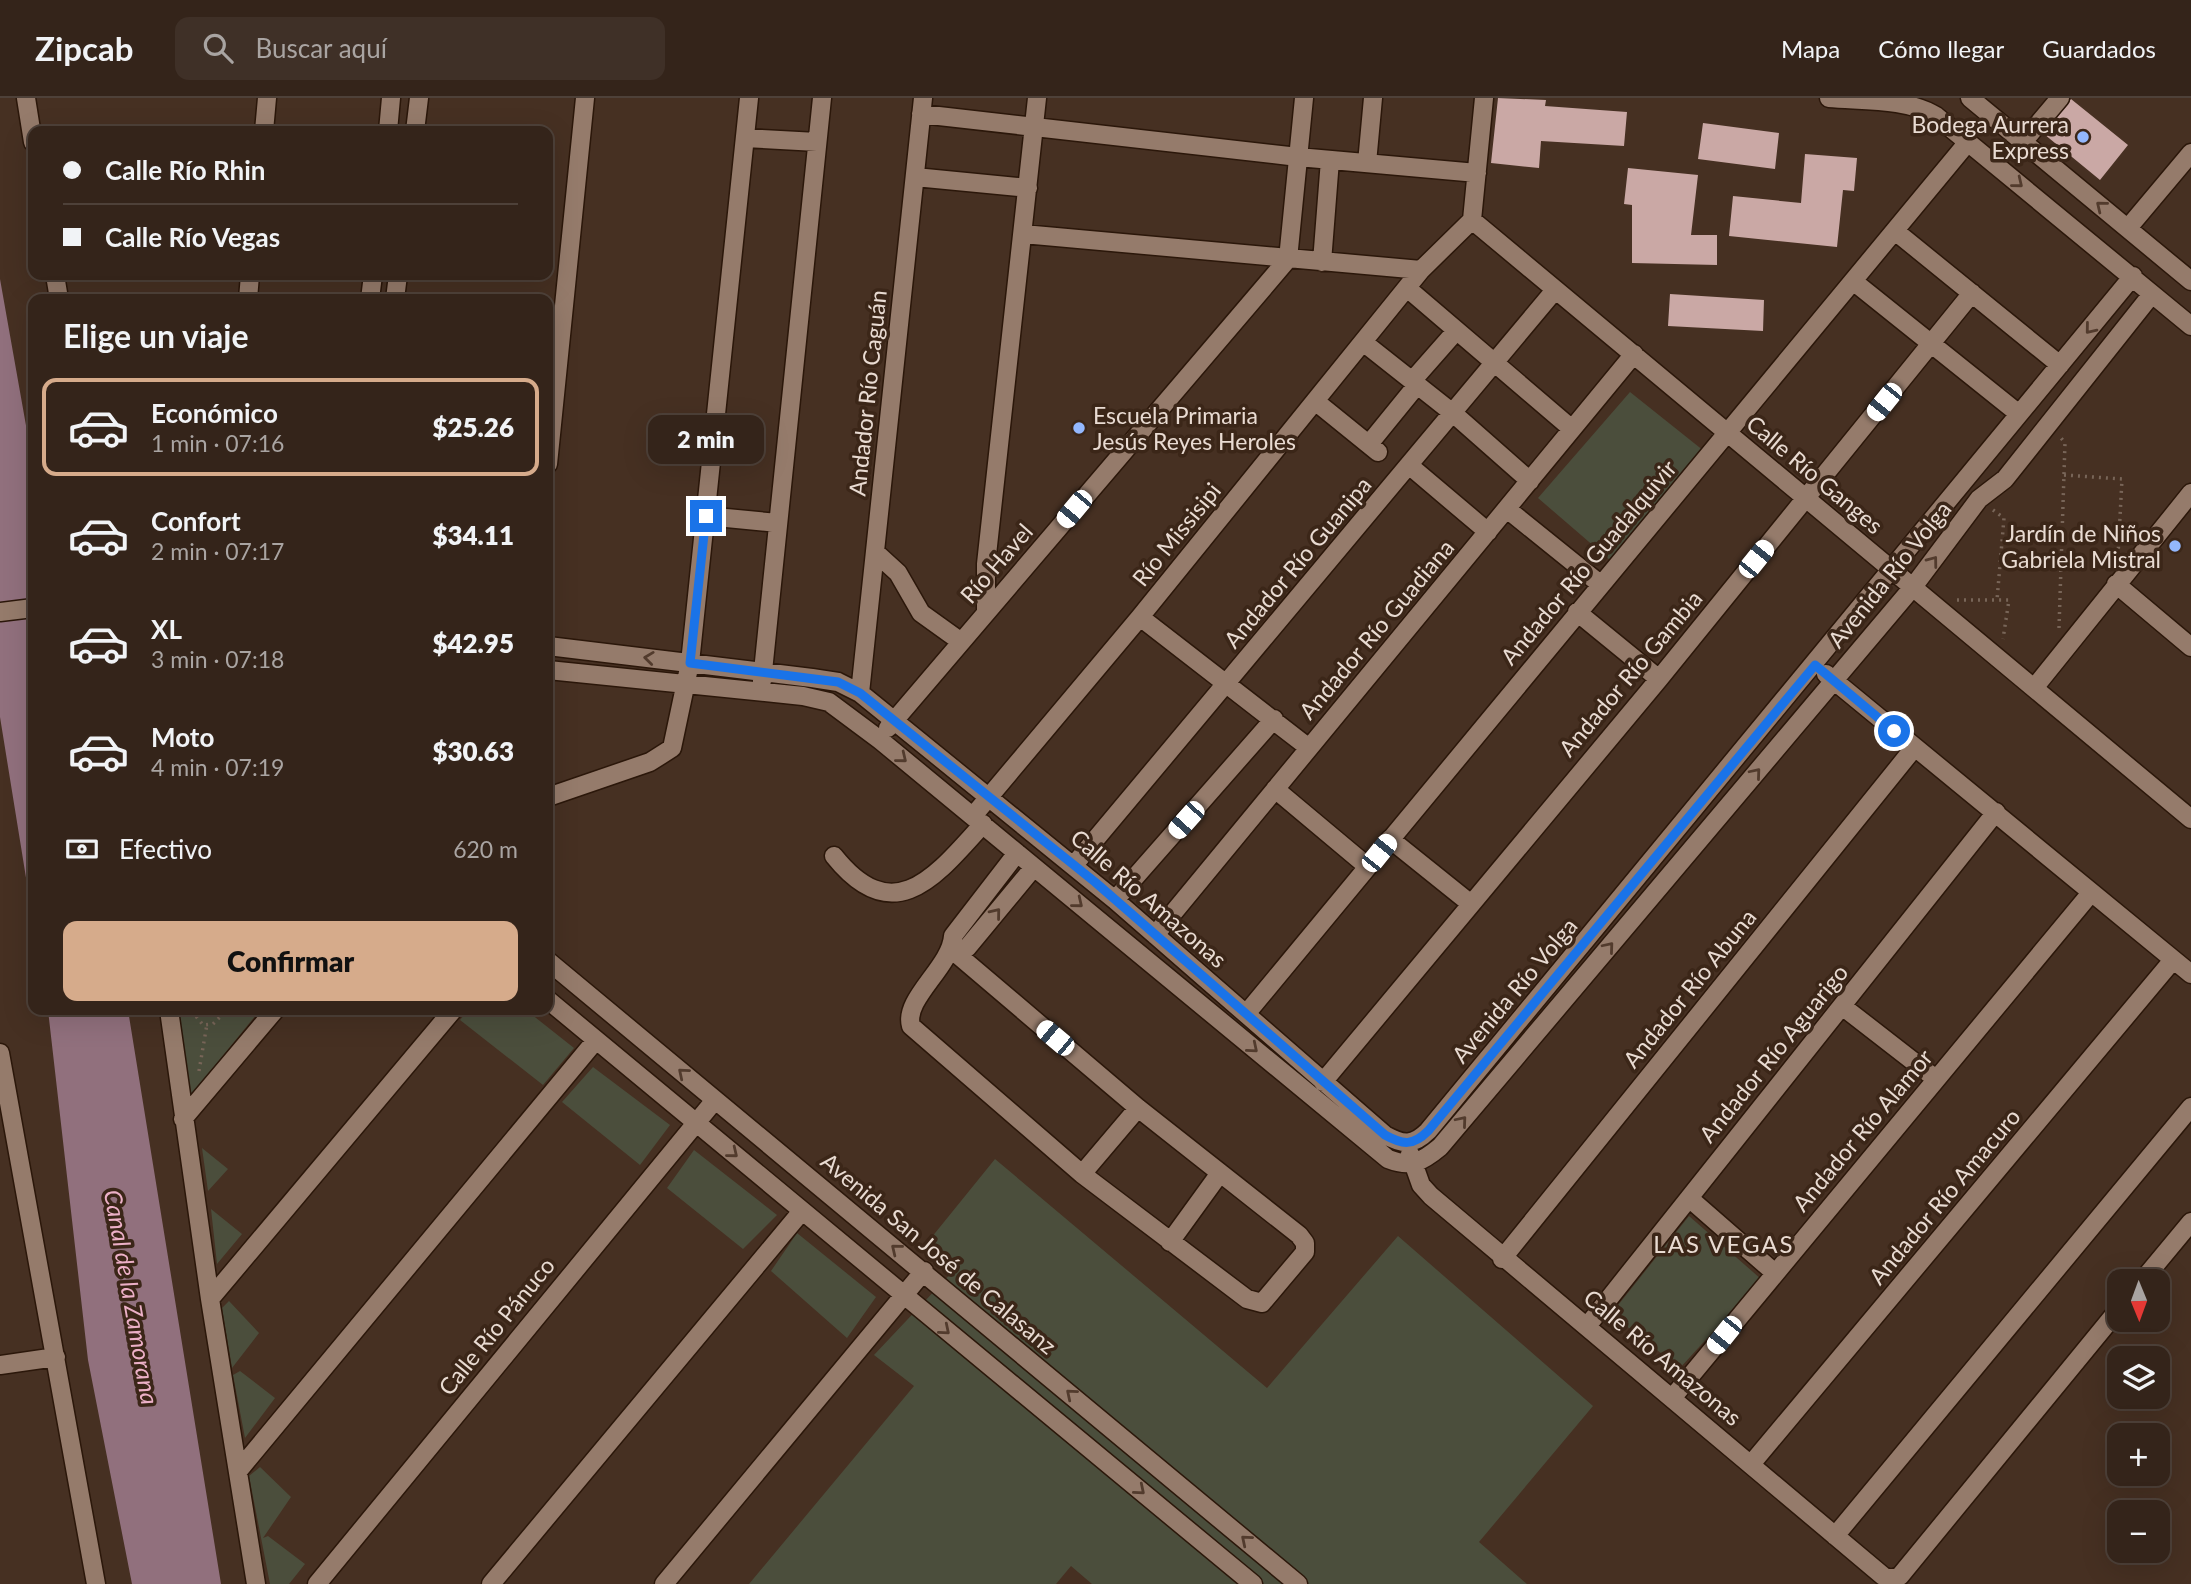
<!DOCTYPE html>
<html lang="es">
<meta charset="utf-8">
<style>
body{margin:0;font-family:Lato,sans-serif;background:#3f3027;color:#f1f3f6;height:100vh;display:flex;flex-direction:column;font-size:26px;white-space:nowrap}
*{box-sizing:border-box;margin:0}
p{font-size:23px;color:#a9a4a2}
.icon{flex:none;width:38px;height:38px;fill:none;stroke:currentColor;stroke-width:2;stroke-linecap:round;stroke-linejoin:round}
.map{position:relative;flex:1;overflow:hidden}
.sheet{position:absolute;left:28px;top:196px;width:525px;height:721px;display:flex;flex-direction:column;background:#34241a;border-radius:14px;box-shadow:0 7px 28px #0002,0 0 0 2px #4e4139}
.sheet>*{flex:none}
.hud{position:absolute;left:28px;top:28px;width:525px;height:154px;border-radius:14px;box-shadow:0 7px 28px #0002,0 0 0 2px #4e4139;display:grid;align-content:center;height:154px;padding:0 35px;background:#34241a}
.needle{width:46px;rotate:179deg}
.fabs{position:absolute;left:2107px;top:1171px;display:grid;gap:14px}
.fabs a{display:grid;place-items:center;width:63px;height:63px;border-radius:14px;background:#34241a;box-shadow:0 7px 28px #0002,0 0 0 2px #4e4139;font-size:35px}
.end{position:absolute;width:32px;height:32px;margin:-16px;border:9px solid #1a73e8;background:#fff;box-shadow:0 0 0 4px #fff}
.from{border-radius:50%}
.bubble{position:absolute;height:49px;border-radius:14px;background:#34241a;box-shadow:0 7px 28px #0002,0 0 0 2px #4e4139;font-size:23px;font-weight:800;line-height:49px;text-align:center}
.car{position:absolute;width:21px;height:42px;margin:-21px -10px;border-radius:9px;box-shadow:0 0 5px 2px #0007;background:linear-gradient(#fff 24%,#345 0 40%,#fff 0 76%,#345 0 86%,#fff 0)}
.hud b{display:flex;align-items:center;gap:24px;height:66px;font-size:26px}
.hud b+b{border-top:2px solid #4e4139}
.hud i{width:18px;height:18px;background:#f1f3f6}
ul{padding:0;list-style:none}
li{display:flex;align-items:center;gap:21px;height:98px;margin:0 14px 10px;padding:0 21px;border:4px solid transparent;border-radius:14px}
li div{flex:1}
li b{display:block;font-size:26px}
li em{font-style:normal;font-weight:800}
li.current{border-color:#d6ab8b}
li>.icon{width:63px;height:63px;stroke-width:1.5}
h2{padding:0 35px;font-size:32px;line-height:84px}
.pay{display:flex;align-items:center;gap:18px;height:77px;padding:0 35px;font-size:26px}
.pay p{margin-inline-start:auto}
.cta{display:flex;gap:14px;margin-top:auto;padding:14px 35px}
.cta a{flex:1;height:80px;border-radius:14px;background:#d6ab8b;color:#111;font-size:28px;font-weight:800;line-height:80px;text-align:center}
header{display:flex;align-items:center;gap:42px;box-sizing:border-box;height:98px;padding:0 35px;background:#34241a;border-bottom:2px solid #4e4139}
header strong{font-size:33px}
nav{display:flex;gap:38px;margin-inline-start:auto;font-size:24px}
.search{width:490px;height:63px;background:#3f3027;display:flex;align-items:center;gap:18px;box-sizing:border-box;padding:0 24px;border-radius:14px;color:#a9a4a2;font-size:26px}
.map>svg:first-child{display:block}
.green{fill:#4b4e3c}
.water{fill:#91707d}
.building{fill:#caa8a5}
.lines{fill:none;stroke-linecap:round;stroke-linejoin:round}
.minor-casing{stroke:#2b170a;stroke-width:21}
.path{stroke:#786558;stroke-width:3.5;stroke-dasharray:2 5;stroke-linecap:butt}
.minor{stroke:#957b6b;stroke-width:18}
.oneway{stroke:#523b2d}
.route{stroke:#1a73e8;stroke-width:9}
.poi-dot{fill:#93b7fd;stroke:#3b2618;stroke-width:2.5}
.labels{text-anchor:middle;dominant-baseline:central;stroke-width:7;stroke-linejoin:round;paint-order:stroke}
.poi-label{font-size:23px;fill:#e9dbd2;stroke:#3b2618;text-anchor:end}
.street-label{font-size:23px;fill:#e9dbd2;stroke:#3b2618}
.neighbourhood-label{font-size:24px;letter-spacing:2px;fill:#e9dbd2;stroke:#3b2618}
.water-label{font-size:24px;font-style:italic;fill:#ecb0c7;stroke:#3b2618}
</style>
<header>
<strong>Zipcab</strong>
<div class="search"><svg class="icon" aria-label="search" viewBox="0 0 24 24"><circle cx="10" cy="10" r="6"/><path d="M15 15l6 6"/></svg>Buscar aquí</div>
<nav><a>Mapa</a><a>Cómo llegar</a><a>Guardados</a></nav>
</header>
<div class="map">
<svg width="2191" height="1486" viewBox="0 0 2191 1486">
<rect width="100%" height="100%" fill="#463022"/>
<!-- green -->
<path class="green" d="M1630 294 1704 353 1610 462 1538 400Z
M178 912H260L191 997Z
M468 912H526L574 950 543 987 460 922Z
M593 969 670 1027 640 1067 562 1004Z
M202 1050 228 1071 208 1093Z
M694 1052 777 1117 743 1151 667 1090Z
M995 1061 1267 1290 1398 1138 1593 1308 1479 1444 1527 1486H1092L1071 1468 1056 1486H749L914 1288 874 1257 956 1170 927 1145Z
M211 1111 242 1136 217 1166Z
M1689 1118 1761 1181 1680 1270 1611 1216Z
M797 1135 876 1199 847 1240 771 1173Z
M229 1203 259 1235 232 1270 222 1210Z
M240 1273 275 1300 245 1340 233 1277Z
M260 1369 291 1399 263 1440 268 1438 305 1466 289 1486H270L249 1378Z"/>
<!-- water -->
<path class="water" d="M0 181 33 367V823L0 619Z
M48 912H128L221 1486H132L88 1262Z"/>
<!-- building -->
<path class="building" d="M1498 0 1546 2 1545 8 1627 14 1624 48 1541 43 1539 70 1491 65Z
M2071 1 2128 47 2100 82 2044 36Z
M1703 25 1779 35 1775 71 1698 61Z
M1805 56 1857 60 1854 93 1843 92 1837 149 1729 138 1733 98 1801 105Z
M1628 70 1698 77 1691 137H1717V167L1632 165V107L1624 106Z
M1670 196 1764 202 1763 233 1668 228Z"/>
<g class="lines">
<!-- minor casing -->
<g class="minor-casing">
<path id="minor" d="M26 0 33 44
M1829 0C1862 3 1907 0 1936 18L2191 228
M1970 0 2191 183
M921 16 1298 59 1477 75
M264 33 267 0
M388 33 391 0
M415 33 419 0
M745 40 817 44
M2023 44 2060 0
M1367 65 1373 0
M915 79 1028 90
M1472 122 2191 721
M1472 122 1484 0
M2128 130 2191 55
M1895 133 2060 267
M1023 136 1421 172
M1322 164 1330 62
M55 177 59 201
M1853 183 2019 316
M1407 190 1572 331
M248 201 250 177
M370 201 373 177
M395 201 398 177
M1363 244 1454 316 1530 383
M1412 283 1456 233
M1315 303 1378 354
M1369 346 1417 287
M548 366 585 0
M1410 368 1488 434
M1507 411 1600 486
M706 418 778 425
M875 454 898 475 921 515 960 543
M2116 486 2191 549
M0 514 33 510
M1577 514 1659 581
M986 515V466L1037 0
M1140 519 1309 650
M548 548 812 580 838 584 860 595 1115 802 1385 1037C1403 1047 1413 1048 1428 1033L2133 178
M548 572 803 598 829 604 880 642 1388 1061C1411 1070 1422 1064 1440 1049L1913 489 1979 401 2005 381 2152 196
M1826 576 2191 876
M762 583 822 0
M2034 590 2191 395
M860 595 923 0
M888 630 1288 161 1304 0
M1275 691 1367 768
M548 699 650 664 672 650 690 565 749 0
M973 718 1140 519 1421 172 1472 122
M1390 741 1471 806
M834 758C894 833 936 778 983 726
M1074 767 1555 192
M1115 802 1274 621
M1155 837 1634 256
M952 852 1138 1010 1299 1137 1305 1145V1154L1262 1205 1247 1201 1082 1076 911 928C903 901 951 869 953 838L1017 755
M952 852 967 850 1034 769
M548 863 1298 1486
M548 902 1253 1486
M1842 908 1936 981
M169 912 210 1201 256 1486
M1246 916 1968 44
M0 955 96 1486
M1323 984 1659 581 1972 195
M183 1021 275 912
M1410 1056 1421 1087 1431 1098 1883 1478 1891 1481 1900 1478 2119 1211
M1082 1076 1138 1010
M1689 1100 1775 1175
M1170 1144 1220 1075
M1502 1161 1914 650
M2142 1183 2191 1124
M210 1201 453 912
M1588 1227 1996 714
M0 1267 56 1259
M1673 1299 2090 796
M1752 1365 2173 862
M239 1372 596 942
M1835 1438 2191 1009
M317 1486 715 1002
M491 1486 802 1113
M664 1486 924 1173"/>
</g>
<!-- path -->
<path class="path" d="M2064 377 2122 381 2118 457
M1993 412 2004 420 1997 502H2009L2003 541
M1957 502H1997
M2059 530 2065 345 2061 340
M196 912 195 917 203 927 213 926 222 917 221 912
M199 973 207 926"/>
<!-- minor -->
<use href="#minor" class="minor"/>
</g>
<!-- one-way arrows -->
<defs><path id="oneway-chevron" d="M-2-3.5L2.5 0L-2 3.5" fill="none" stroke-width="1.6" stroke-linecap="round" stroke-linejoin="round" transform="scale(1.75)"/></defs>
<g class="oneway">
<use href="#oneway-chevron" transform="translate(2018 85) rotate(39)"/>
<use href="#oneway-chevron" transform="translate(2101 108) rotate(-141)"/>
<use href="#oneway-chevron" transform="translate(2090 231) rotate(129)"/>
<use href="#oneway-chevron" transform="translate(1933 463) rotate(-53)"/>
<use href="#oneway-chevron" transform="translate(649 560) rotate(-173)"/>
<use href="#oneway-chevron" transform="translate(902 660) rotate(39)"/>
<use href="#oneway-chevron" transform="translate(1756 675) rotate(-50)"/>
<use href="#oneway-chevron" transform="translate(1078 805) rotate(39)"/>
<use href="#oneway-chevron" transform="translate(996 815) rotate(-51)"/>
<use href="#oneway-chevron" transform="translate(1609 849) rotate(-50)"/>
<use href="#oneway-chevron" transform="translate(1253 950) rotate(40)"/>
<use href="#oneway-chevron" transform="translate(683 975) rotate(-140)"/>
<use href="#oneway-chevron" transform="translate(1462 1023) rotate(-50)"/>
<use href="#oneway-chevron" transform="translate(733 1055) rotate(39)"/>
<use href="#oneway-chevron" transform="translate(896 1151) rotate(-141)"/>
<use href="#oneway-chevron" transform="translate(945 1232) rotate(40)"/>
<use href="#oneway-chevron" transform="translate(1071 1296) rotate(-140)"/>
<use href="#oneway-chevron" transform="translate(1140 1392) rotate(40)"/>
<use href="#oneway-chevron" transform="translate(1246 1442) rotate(-140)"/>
</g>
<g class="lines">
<!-- route -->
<path class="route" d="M706 418 690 565 838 584 860 595 1095 784 1385 1037C1403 1047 1413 1048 1428 1033L1815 567 1894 633"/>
</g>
<!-- markers -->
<g class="poi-dot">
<circle cx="2083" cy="39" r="7"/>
<circle cx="1079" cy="330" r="7"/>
<circle cx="2175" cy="448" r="7"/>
</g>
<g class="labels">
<!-- poi labels -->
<g class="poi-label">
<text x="2069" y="26">Bodega Aurrera<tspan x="2069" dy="26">Express</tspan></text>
<text x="1093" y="317" text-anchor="start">Escuela Primaria<tspan x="1093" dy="26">Jesús Reyes Heroles</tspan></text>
<text x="2161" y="435">Jardín de Niños<tspan x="2161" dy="26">Gabriela Mistral</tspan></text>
</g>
<!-- street labels -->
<g class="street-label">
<text transform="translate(867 295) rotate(-84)">Andador Río Caguán</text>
<text transform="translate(1815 376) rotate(40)">Calle Río Ganges</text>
<text transform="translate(1176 436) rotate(-51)">Río Missisipi</text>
<text transform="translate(1297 464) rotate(-50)">Andador Río Guanipa</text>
<text transform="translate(1588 464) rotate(-50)">Andador Río Guadalquivir</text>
<text transform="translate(996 465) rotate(-49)">Río Havel</text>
<text transform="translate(1889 476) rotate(-51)">Avenida Río Volga</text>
<text transform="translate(1376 531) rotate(-50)">Andador Río Guadiana</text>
<text transform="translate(1630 575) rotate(-50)">Andador Río Gambia</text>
<text transform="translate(1149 800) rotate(41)">Calle Río Amazonas</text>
<text transform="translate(1689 890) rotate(-51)">Andador Río Abuna</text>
<text transform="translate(1514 892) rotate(-50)">Avenida Río Volga</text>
<text transform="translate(1773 955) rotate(-51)">Andador Río Aguarigo</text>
<text transform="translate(1862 1032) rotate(-50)">Andador Río Alamor</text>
<text transform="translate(1944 1098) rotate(-50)">Andador Río Amacuro</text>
<text transform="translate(939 1155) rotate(40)">Avenida San José de Calasanz</text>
<text transform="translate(496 1228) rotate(-51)">Calle Río Pánuco</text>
<text transform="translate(1663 1259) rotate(40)">Calle Río Amazonas</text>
</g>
<!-- neighbourhood labels -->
<g class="neighbourhood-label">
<text x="1724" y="1145">LAS VEGAS</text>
</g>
<!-- water labels -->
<g class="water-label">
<text transform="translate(132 1199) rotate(80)">Canal de la Zamorana</text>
</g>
</g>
</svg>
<div class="fabs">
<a><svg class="needle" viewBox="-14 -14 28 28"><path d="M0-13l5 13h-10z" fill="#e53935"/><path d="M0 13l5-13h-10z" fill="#a9a4a2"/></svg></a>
<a><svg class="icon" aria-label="layers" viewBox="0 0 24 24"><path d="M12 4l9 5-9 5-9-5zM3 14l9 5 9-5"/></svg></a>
<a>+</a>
<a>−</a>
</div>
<i class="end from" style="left:1894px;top:633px"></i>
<i class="end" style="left:706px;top:418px"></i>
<div class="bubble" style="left:648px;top:317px;width:116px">2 min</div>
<i class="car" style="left:1884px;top:304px;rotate:219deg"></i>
<i class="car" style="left:1074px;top:411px;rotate:220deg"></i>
<i class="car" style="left:1756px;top:461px;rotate:39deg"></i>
<i class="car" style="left:1186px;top:722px;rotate:222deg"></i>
<i class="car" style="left:1379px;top:755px;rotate:39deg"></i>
<i class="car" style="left:1055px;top:940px;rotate:310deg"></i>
<i class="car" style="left:1724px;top:1237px;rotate:219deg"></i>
<div class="hud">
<b><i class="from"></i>Calle Río Rhin</b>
<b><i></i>Calle Río Vegas</b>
</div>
<section class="sheet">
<h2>Elige un viaje</h2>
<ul>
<li class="current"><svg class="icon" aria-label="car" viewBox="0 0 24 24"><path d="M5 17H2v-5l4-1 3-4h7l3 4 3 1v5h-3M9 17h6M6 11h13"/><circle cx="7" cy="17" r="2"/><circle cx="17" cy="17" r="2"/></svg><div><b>Económico</b><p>1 min · 07:16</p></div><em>$25.26</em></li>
<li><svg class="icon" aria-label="car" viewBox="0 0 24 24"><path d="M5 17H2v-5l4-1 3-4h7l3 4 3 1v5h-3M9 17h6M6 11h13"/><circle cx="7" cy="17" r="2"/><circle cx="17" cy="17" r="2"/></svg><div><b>Confort</b><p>2 min · 07:17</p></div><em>$34.11</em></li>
<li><svg class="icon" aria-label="car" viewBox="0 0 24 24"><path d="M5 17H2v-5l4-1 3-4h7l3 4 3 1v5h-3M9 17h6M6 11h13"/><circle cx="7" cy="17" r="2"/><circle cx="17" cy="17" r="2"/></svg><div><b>XL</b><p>3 min · 07:18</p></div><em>$42.95</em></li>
<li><svg class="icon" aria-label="car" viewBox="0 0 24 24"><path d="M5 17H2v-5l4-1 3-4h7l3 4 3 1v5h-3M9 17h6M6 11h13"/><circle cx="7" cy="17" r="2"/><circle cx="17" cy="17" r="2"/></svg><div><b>Moto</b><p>4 min · 07:19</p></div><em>$30.63</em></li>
</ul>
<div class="pay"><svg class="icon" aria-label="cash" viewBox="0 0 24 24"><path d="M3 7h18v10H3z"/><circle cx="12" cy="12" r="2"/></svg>Efectivo<p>620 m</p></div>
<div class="cta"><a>Confirmar</a></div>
</section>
</div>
